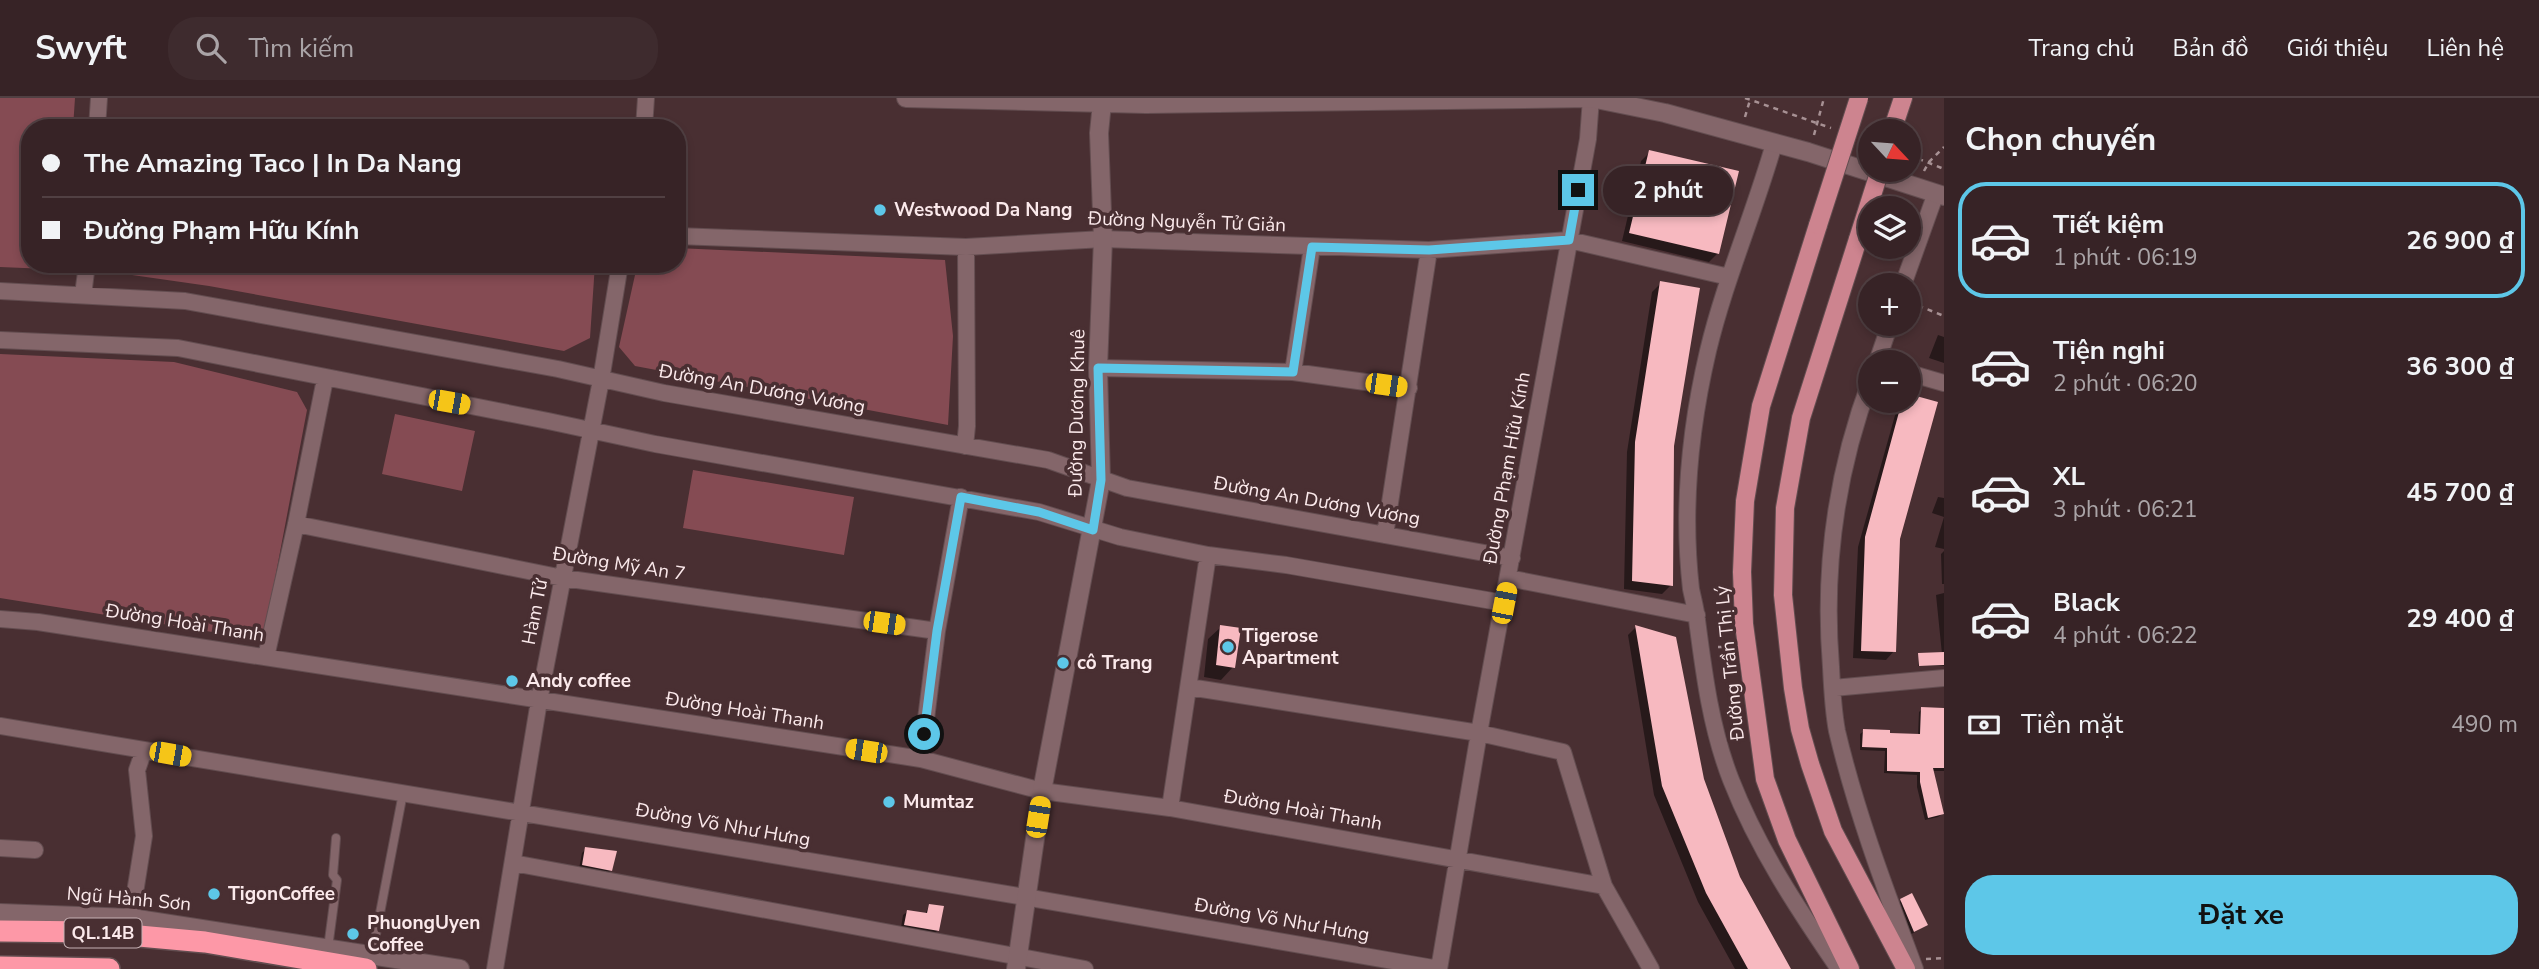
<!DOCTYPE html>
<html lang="vi">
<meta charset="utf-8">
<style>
body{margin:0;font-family:"Nunito Sans",sans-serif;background:#3e2b2e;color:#f1f3f6;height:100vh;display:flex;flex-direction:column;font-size:26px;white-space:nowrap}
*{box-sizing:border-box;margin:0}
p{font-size:23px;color:#aaa4a7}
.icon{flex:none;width:38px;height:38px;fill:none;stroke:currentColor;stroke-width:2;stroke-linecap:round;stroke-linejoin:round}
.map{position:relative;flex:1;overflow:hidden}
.sheet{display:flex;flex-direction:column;background:#372326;width:595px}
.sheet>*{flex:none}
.guide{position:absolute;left:21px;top:21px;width:665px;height:154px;border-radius:28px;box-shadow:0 4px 10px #0003,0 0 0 2px #514043;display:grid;align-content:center;height:154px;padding:0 21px;background:#372326}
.needle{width:46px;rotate:116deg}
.fabs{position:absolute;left:1858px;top:21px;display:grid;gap:14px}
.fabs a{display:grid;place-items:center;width:63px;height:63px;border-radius:50%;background:#372326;box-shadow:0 4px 10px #0003,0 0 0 2px #514043;font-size:35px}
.end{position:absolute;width:32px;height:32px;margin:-16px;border:9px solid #5dc7e8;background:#111;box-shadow:0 0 0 4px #111}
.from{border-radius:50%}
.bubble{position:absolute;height:49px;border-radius:24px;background:#372326;box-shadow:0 4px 10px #0003,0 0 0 2px #514043;font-size:23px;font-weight:700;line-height:49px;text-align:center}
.car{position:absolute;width:21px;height:42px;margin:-21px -10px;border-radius:9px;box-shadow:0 0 5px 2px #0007;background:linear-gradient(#f5c518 24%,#345 0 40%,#f5c518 0 76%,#345 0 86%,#f5c518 0)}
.guide b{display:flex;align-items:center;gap:24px;height:66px;font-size:26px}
.guide b+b{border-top:2px solid #514043}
.guide i{width:18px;height:18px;background:#f1f3f6}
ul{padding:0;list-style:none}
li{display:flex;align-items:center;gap:21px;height:116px;margin:0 14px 10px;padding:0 7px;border:4px solid transparent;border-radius:28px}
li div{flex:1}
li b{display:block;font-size:26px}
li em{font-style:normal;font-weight:700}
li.current{border-color:#5dc7e8}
li>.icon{width:63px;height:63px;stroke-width:1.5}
h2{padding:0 21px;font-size:32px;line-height:84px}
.pay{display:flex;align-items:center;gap:18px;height:77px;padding:0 21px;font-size:26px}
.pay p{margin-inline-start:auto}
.action{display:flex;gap:14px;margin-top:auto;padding:14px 21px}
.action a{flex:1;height:80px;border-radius:28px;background:#5dc7e8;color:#111;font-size:28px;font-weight:700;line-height:80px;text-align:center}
header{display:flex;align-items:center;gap:42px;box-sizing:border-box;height:98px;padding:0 35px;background:#372326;border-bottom:2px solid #514043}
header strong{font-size:33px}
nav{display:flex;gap:38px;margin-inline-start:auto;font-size:24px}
.search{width:490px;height:63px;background:#3e2b2e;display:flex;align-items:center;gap:18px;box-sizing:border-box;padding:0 24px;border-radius:28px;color:#aaa4a7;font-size:26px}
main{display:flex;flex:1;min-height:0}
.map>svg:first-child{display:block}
.green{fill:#854b53}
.shadow{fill:#0007}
.building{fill:#f7b9c0}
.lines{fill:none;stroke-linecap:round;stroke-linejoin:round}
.lane-casing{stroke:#634d50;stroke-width:10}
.street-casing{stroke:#634d50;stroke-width:18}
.secondary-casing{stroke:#634d50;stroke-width:20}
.primary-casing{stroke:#634d50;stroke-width:20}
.highway-casing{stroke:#634d50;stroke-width:24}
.path{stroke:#a79194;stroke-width:2.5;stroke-dasharray:5 5;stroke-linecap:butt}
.lane{stroke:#84666a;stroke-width:8}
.street{stroke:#84666a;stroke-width:16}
.secondary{stroke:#84666a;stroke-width:18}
.primary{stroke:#cd848f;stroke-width:18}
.highway{stroke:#fd98a7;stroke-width:21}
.primary-bridge-casing{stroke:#634d50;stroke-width:20;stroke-linecap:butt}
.primary-bridge{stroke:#cd848f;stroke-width:18}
.route{stroke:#5dc7e8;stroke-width:9}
.poi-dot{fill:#5dc7e8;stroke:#492f32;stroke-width:2.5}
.labels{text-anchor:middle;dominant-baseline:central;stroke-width:7;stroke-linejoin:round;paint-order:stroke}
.shield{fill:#492f32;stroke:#c6b1b4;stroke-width:2}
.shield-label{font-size:18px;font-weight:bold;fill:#fbe9eb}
.poi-label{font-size:19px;font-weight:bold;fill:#fbe9eb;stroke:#492f32;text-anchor:start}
.street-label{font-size:19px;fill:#fbe9eb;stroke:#492f32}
</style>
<header>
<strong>Swyft</strong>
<div class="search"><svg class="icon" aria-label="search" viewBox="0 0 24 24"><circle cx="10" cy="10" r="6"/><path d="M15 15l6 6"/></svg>Tìm kiếm</div>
<nav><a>Trang chủ</a><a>Bản đồ</a><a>Giới thiệu</a><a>Liên hệ</a></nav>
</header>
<main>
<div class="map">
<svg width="1944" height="871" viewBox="0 0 1944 871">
<rect width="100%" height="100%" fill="#492f32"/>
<!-- green -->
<path class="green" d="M0 0H75L73 30H30V166H53L48 171 0 169Z
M677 150 945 162 953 238 948 327 635 268 619 249 637 168 677 166Z
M112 166H595L590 240 564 253 209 188 111 174Z
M0 256 174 264 297 294 307 312 265 533 250 540 0 500Z
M395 316 475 333 462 393 382 376Z
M693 372 854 399 844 457 683 430Z"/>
<!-- shadow -->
<path class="shadow" d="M1650 54 1718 155 1709 164 1622 143 1641 63Z
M1661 185 1672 347 1671 487 1662 496 1624 491 1627 354 1652 194Z
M1938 237 1944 239V265L1929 260Z
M1899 303 1936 305 1898 441 1894 553 1886 562 1853 560 1858 449Z
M1938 399 1944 400V451L1935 449 1944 419 1932 415Z
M1944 453V486H1942L1941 456Z
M1944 495V568H1918L1919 557 1942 556 1936 497Z
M1221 529 1233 569 1221 582 1204 579 1208 541Z
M1636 529 1702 681 1739 780 1789 871H1735L1698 804 1654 697 1628 537Z
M1922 611 1944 612V673H1932L1942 716 1938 719 1925 722 1917 689V677L1884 675 1885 653 1860 652V636L1864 633 1888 637 1918 638 1919 614Z
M586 751 611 772 607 776 579 771 582 755Z
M1901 803 1926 827 1910 837 1898 806Z
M929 808 938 832 934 836 901 830 903 817 907 814 925 816Z"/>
<!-- building -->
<path class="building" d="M1649 52 1739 73 1719 156 1629 135Z
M1660 183 1700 190 1674 348 1673 488 1632 483 1635 344Z
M1909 296 1938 304 1900 441 1896 554 1861 553 1865 439 1902 303H1909Z
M1220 527 1241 530 1235 570 1216 567Z
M1635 527 1676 539 1704 681 1740 779 1791 871H1748L1706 795 1662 688Z
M1944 554V567L1919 568 1918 555Z
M1921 609 1944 610V670H1933L1944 716 1928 720 1920 684V674L1887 673V650L1862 649 1863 631 1890 632V635L1920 636Z
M585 749 617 753 612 773 582 767Z
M1912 795 1928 827 1914 834 1900 801Z
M929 806 944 808 939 833 904 827 907 812 927 815Z"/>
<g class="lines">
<!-- lane casing -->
<g class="lane-casing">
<path id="lane" d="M328 850 337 782 333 777 336 740
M372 857 403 695"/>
</g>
<!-- street casing -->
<g class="street-casing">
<path id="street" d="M97 30 99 0
M644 30 646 0
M1774 46C1754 116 1725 182 1708 253 1690 330 1682 412 1691 491 1693 501 1696 511 1697 522 1704 576 1711 631 1731 682 1758 751 1798 811 1839 871
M677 138 966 149 1103 141 1429 152 1569 142 1729 179
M1903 187 1936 95
M0 193 185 203 558 271 664 295 1048 362 1127 390 1512 460
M83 197 87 166
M0 242 178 250 548 323 655 346 1039 414 1120 439 1208 457 1286 467 1504 505
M1877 264 1890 226
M1098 270 1293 274 1409 290
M1293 274 1312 149
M1909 275 1944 285
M1871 281C1836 374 1823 471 1831 569 1832 590 1833 612 1837 633 1856 714 1886 793 1915 871
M965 348 967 328 966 149
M296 426 563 480 937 533
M1385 437 1429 152
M1508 480 1697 517
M0 521 38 524 921 661 1042 693 1170 710 1604 788
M266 559 296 426 325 281
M1189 589 1479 635 1563 654 1604 788 1651 871
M1833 590 1944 580
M0 628 1025 799 1439 871 1479 635 1588 41 1591 0
M921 661 937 533 961 399
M1170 710 1208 457
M0 750 35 752
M513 765 1085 871
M131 820 144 738 137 672 144 652
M495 871 539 603 601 282 620 166"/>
</g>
<!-- secondary casing -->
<g class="secondary-casing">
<path id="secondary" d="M906 0 1146 6 1591 0 1665 15 1808 54 1944 98
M0 815 131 820 460 871
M1016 871 1042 693 1101 382 1098 270 1103 141 1099 35 1102 5"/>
</g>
<!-- primary casing -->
<g class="primary-casing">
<path id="primary" d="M1892 33 1903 0
M1818 127 1761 308 1745 403 1742 474 1744 526 1765 681 1787 742 1850 871
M1858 141 1801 320 1785 410 1783 497 1793 590 1800 631 1810 666 1833 733 1906 871"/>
</g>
<!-- highway casing -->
<g class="highway-casing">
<path id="highway" d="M0 833 95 834 205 844 366 871
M0 869 109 871"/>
</g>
<!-- path -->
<path class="path" d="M1745 0 1831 30
M1745 19 1750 2
M1814 37 1824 0
M1909 57 1944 71
M1924 73 1929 64 1944 49
M1909 204 1944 218
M1718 549H1728V542
M1926 861 1944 860"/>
<!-- lane -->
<use href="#lane" class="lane"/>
<!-- street -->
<use href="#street" class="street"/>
<!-- secondary -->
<use href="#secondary" class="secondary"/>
<!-- primary -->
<use href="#primary" class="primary"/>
<!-- highway -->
<use href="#highway" class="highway"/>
<!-- primary-bridge casing -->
<g class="primary-bridge-casing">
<path id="primary-bridge" d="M1818 127 1859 0
M1858 141 1880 72"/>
</g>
<!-- primary-bridge -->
<use href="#primary-bridge" class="primary-bridge"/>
</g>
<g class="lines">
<!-- route -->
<path class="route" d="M924 636 937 533 961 399 1039 414 1093 432 1101 382 1098 270 1293 274 1312 149 1429 152 1569 142 1578 92"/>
</g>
<!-- markers -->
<g class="poi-dot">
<circle cx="880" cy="112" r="7"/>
<circle cx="1228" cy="549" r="7"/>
<circle cx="1063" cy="565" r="7"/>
<circle cx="512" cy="583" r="7"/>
<circle cx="889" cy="704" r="7"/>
<circle cx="214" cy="796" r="7"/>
<circle cx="353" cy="836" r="7"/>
</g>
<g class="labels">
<!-- shield labels -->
<rect class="shield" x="64.5" y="820.5" width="77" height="29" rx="5"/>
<g class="shield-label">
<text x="103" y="835">QL.14B</text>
</g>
<!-- poi labels -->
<g class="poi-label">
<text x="894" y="112">Westwood Da Nang</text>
<text x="1242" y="538">Tigerose<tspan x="1242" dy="22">Apartment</tspan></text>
<text x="1077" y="565">cô Trang</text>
<text x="526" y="583">Andy coffee</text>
<text x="903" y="704">Mumtaz</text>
<text x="228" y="796">TigonCoffee</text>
<text x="367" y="825">PhuongUyen<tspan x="367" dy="22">Coffee</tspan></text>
</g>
<!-- street labels -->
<g class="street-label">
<text transform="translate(1187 124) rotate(2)">Đường Nguyễn Tử Giản</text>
<text transform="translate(762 291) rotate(10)">Đường An Dương Vương</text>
<text transform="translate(1077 315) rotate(-89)">Đường Dương Khuê</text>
<text transform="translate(1507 370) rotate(-80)">Đường Phạm Hữu Kính</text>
<text transform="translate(1317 403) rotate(10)">Đường An Dương Vương</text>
<text transform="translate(619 466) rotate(9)">Đường Mỹ An 7</text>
<text transform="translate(535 514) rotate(-79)">Hàm Tử</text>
<text transform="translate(185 525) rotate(9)">Đường Hoài Thanh</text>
<text transform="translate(1730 565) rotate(-96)">Đường Trần Thị Lý</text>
<text transform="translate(745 613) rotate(9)">Đường Hoài Thanh</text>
<text transform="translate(1303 712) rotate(10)">Đường Hoài Thanh</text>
<text transform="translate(723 727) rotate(10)">Đường Võ Như Hưng</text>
<text transform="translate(129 801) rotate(5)">Ngũ Hành Sơn</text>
<text transform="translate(1282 822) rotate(10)">Đường Võ Như Hưng</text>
</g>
</g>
</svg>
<div class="fabs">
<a><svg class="needle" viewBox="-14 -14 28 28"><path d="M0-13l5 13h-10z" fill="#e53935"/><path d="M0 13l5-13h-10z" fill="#aaa4a7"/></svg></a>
<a><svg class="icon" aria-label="layers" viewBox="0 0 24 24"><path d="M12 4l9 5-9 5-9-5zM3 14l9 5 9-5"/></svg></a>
<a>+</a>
<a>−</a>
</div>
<i class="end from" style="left:924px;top:636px"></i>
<i class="end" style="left:1578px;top:92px"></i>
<div class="bubble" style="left:1603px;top:68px;width:130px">2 phút</div>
<i class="car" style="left:1386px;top:287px;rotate:98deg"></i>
<i class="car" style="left:449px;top:304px;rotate:100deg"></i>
<i class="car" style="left:1504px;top:505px;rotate:11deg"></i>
<i class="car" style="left:884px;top:525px;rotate:98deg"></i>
<i class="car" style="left:866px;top:653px;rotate:279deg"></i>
<i class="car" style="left:170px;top:656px;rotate:100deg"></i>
<i class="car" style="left:1038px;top:719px;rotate:9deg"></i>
<div class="guide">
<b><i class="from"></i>The Amazing Taco | In Da Nang</b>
<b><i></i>Đường Phạm Hữu Kính</b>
</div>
</div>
<section class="sheet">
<h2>Chọn chuyến</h2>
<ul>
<li class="current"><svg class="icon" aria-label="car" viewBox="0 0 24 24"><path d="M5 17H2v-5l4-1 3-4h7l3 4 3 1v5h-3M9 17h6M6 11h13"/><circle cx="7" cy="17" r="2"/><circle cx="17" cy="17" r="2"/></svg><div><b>Tiết kiệm</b><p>1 phút · 06:19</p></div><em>26 900 ₫</em></li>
<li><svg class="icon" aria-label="car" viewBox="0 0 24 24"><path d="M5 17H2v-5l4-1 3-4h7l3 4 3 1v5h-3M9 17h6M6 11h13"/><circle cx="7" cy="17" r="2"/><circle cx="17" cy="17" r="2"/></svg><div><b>Tiện nghi</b><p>2 phút · 06:20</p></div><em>36 300 ₫</em></li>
<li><svg class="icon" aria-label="car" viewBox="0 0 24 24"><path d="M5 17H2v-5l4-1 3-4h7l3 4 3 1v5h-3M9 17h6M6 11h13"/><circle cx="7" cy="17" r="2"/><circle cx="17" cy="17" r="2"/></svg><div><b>XL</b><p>3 phút · 06:21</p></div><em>45 700 ₫</em></li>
<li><svg class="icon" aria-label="car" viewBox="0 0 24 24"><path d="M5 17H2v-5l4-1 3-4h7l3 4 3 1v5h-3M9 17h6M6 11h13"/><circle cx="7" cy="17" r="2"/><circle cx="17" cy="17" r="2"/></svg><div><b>Black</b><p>4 phút · 06:22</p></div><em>29 400 ₫</em></li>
</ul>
<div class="pay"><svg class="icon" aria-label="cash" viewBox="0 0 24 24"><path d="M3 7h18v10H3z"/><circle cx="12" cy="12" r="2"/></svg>Tiền mặt<p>490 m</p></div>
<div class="action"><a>Đặt xe</a></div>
</section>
</main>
